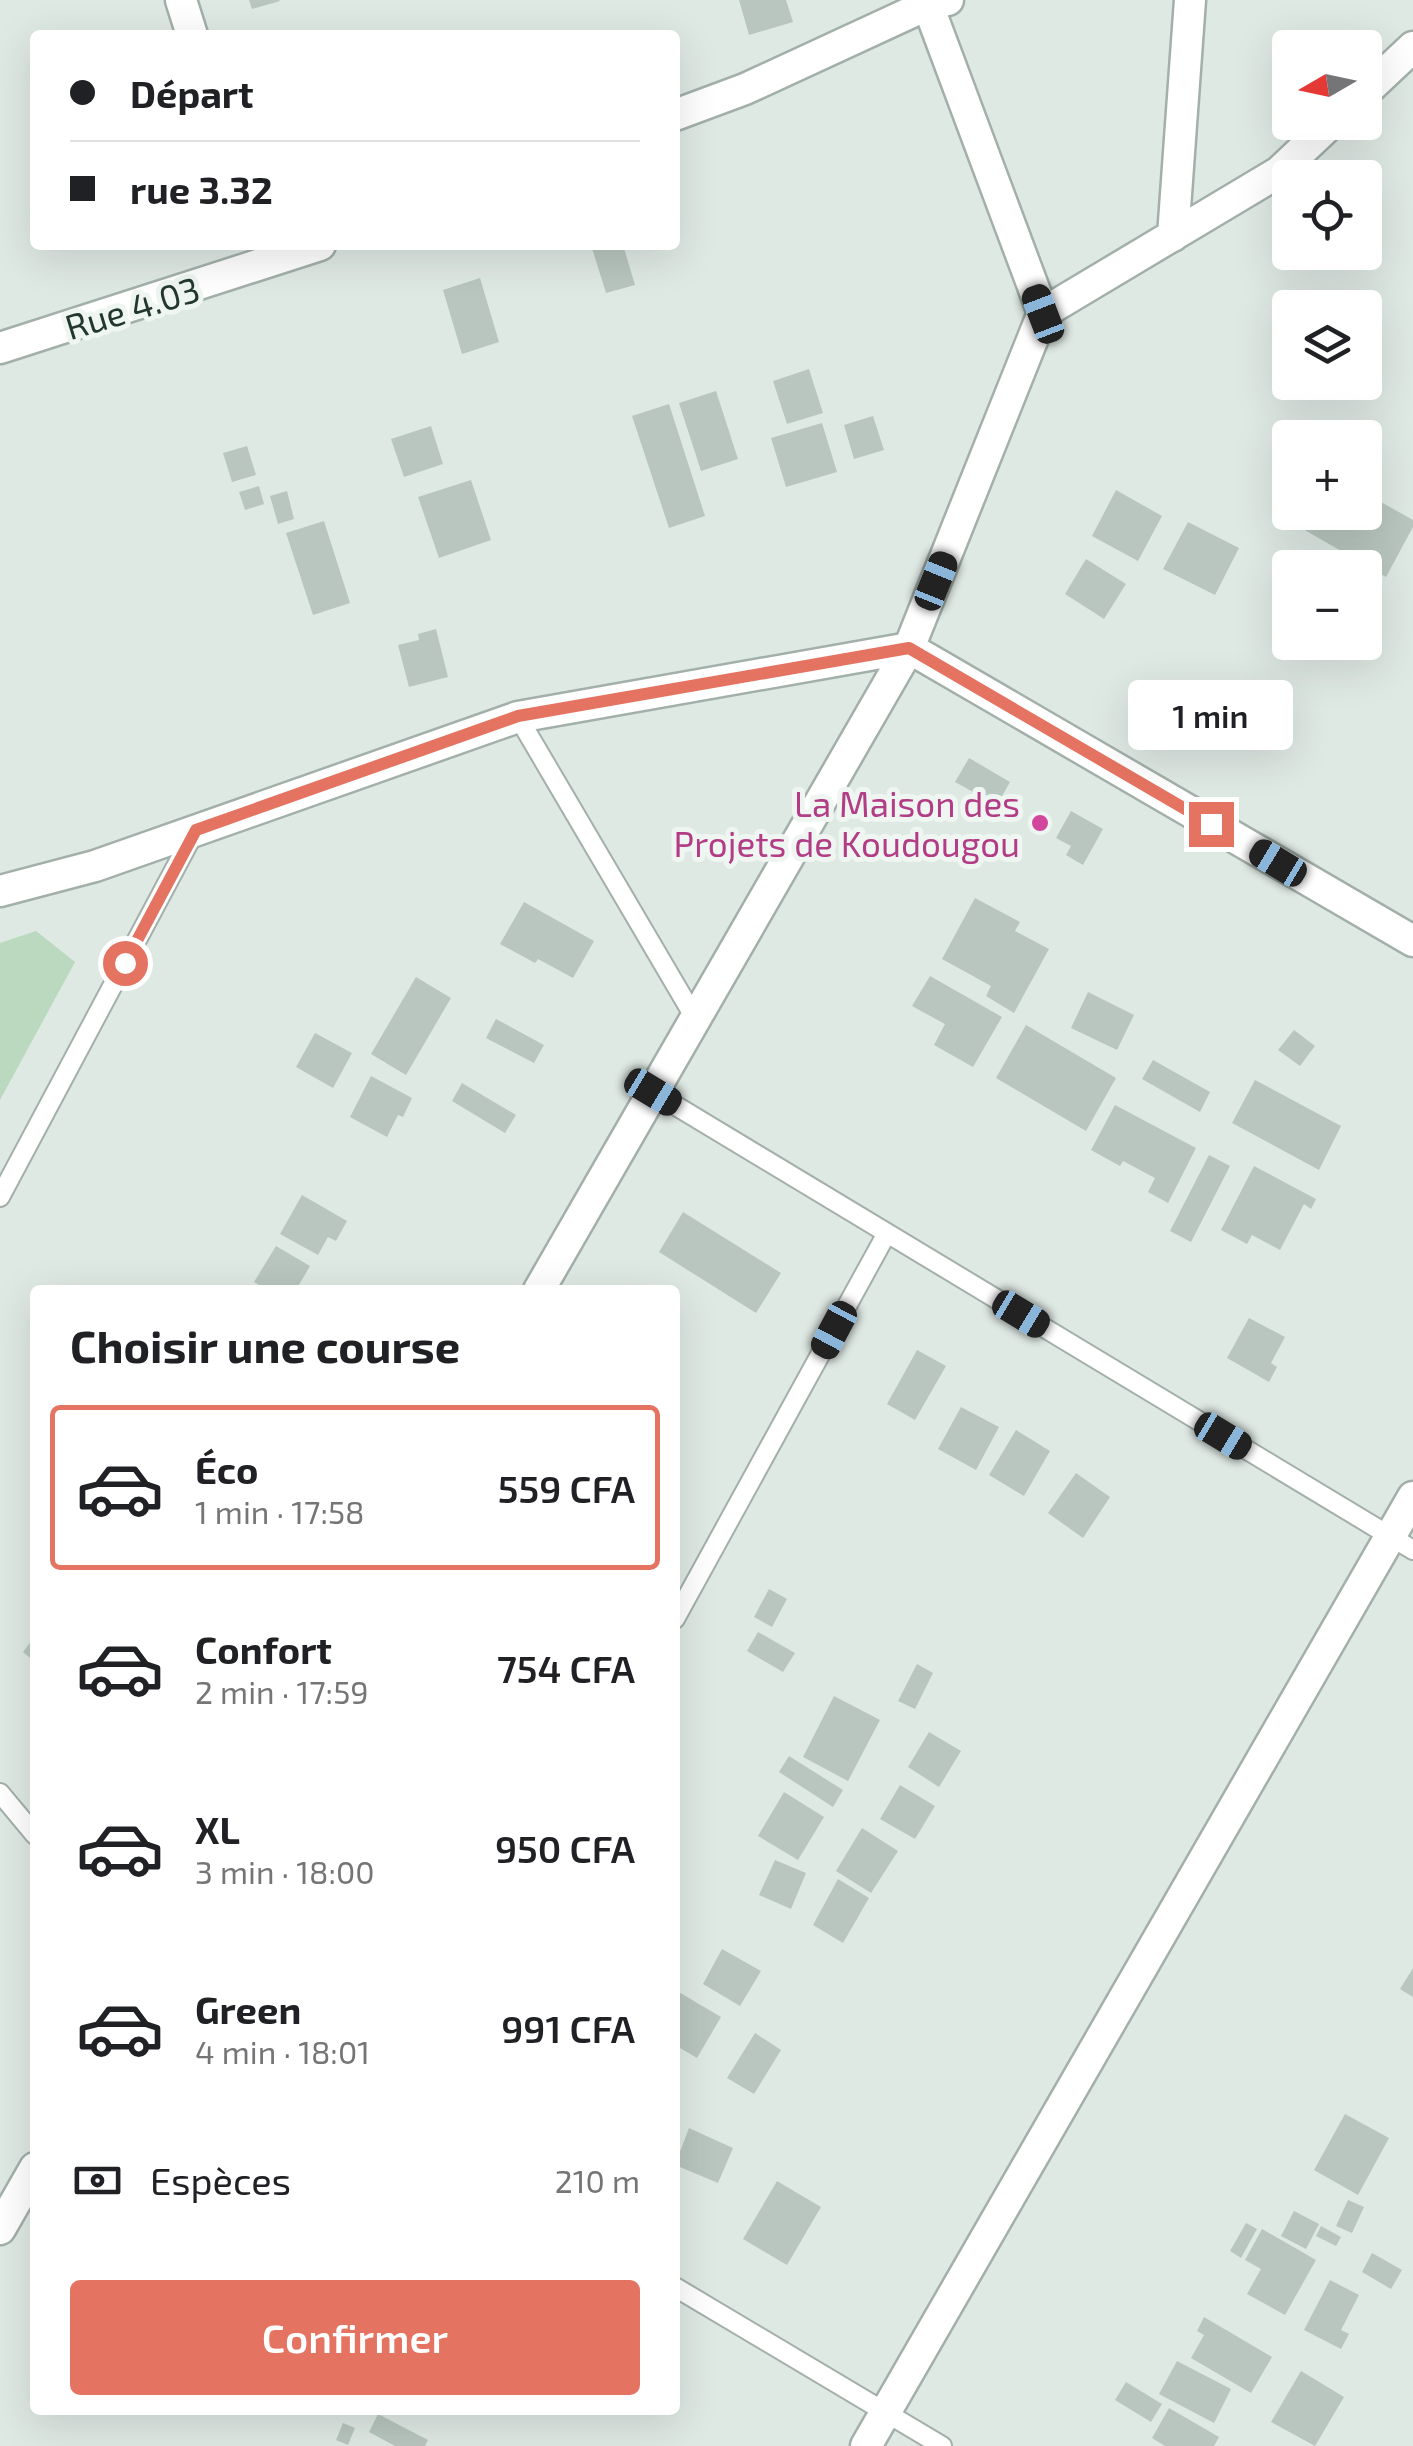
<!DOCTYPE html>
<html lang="fr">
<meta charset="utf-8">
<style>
body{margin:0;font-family:"Exo 2",sans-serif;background:#f6f6f6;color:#202124;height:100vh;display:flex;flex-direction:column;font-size:38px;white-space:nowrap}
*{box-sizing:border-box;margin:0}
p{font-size:32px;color:#757577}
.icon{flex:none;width:55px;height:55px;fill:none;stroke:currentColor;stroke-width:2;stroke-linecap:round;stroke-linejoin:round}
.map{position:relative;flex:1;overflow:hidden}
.sheet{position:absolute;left:30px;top:1285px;width:650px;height:1130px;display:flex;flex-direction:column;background:#fff;border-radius:10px;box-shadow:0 10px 40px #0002}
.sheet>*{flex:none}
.top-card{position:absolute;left:30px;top:30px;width:650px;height:220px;border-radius:10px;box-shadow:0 10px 40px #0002;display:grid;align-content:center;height:220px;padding:0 40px;background:#fff}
.needle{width:65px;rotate:261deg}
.controls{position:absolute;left:1272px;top:30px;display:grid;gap:20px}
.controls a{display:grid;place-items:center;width:110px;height:110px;border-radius:10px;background:#fff;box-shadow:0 10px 40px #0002;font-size:50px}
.end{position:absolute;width:45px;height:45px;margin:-22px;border:12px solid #e57361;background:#fff;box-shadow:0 0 0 5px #fff}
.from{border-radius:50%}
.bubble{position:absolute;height:70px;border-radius:10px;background:#fff;box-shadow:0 10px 40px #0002;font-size:32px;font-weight:600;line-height:70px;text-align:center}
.car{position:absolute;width:30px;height:60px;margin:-30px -15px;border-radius:12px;box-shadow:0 0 8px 2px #0007;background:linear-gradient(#222 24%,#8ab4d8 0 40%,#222 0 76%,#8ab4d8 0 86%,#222 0)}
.top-card b{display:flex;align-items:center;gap:35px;height:95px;font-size:38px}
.top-card b+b{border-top:2px solid #e0e0e0}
.top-card i{width:25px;height:25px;background:#202124}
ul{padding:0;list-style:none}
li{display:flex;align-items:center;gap:30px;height:165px;margin:0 20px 15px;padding:0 20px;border:5px solid transparent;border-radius:10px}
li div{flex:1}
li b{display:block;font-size:38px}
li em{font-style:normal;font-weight:600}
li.current{border-color:#e57361}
li>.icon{width:90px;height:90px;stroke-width:1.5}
h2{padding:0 40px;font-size:45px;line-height:120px}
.pay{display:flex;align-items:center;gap:25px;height:110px;padding:0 40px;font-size:38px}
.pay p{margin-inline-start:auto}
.primary-button{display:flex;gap:20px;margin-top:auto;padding:20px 40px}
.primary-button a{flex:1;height:115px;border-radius:10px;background:#e57361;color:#fff;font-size:40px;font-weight:600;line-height:115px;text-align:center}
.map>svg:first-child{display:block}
.green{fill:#bad9bf}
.building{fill:#b8c6bf}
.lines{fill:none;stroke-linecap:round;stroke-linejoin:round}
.service-casing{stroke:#a3b0aa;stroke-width:22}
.minor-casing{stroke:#a3b0aa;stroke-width:35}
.service{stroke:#fff;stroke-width:18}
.minor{stroke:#fff;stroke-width:30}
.route{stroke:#e57361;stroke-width:12}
.hotel-dot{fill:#d1479c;stroke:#eff6f2;stroke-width:4}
.labels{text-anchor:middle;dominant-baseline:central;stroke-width:10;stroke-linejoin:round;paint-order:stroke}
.street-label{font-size:35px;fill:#22382f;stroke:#eff6f2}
.hotel-label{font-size:35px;fill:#b23c85;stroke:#eff6f2;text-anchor:end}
</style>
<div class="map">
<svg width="1413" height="2446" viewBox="0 0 1413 2446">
<rect width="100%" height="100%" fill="#dfe9e4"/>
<!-- green -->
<path class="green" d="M36 931 75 962 0 1100V943Z"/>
<!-- building -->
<path class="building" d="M249 0H279L280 1 252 9Z
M739 0H786L793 22 749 35Z
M591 245H623L635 285 606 293Z
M480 278 499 342 462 354 443 290Z
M809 369 823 413 787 424 773 381Z
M716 391 738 459 701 471 679 403Z
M669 404 705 516 669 528 632 416Z
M873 416 884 450 854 459 844 425Z
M822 423 837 472 786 487 771 438Z
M431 426 443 464 404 477 391 439Z
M247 446 256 475 232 482 223 453Z
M471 480 491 540 439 558 418 497Z
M259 486 264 504 245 510 239 492Z
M1116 490 1162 516 1138 561 1092 536Z
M287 491 294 519 278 524 270 496Z
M1365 493 1413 520V527L1386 577 1303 529 1312 512H1365Z
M324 521 350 603 313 615 286 533Z
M1188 522 1239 548 1215 595 1163 569Z
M1086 559 1126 584 1104 619 1065 594Z
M436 629 448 677 409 687 398 645 419 640 418 634Z
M969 758 1010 782 997 805 955 782Z
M1071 811 1103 829 1083 865 1066 855 1071 846 1056 838Z
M975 898 1020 922 1015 931 1049 949 1014 1013 986 996 991 986 942 959Z
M524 902 594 941 573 978 538 959 535 963 500 944Z
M930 976 1002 1017 973 1067 934 1045 945 1024 912 1006Z
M416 977 451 998 406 1075 371 1054Z
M1088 992 1134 1015 1117 1050 1071 1028Z
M496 1019 544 1045 534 1063 486 1038Z
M1026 1025 1116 1078 1086 1131 996 1078Z
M1294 1030 1315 1046 1300 1066 1278 1050Z
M315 1033 352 1053 333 1088 296 1067Z
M1153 1060 1210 1092 1200 1112 1142 1079Z
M371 1076 412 1098 403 1117 398 1115 387 1137 350 1117Z
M1255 1080 1341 1126 1319 1170 1232 1123Z
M462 1083 516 1115 505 1133 452 1101Z
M1115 1105 1196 1148 1168 1203 1148 1192 1155 1178 1123 1161 1120 1166 1091 1150Z
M1209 1155 1230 1166 1191 1242 1170 1231Z
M1254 1166 1316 1199 1311 1209 1304 1204 1280 1250 1252 1235 1247 1244 1221 1230Z
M302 1195 347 1221 336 1241 328 1237 318 1255 280 1234Z
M683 1212 781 1273 756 1313 659 1252Z
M276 1246 310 1266 296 1290H267L254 1282Z
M1249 1318 1285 1337 1271 1363 1277 1367 1269 1382 1227 1358Z
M917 1350 946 1366 915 1420 887 1404Z
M961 1407 999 1427 976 1470 938 1449Z
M1016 1430 1050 1451 1024 1496 989 1475Z
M1076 1473 1110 1497 1083 1538 1048 1513Z
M769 1589 787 1599 772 1627 754 1617Z
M758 1632 795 1653 783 1672 747 1651Z
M35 1636V1662L23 1652Z
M917 1664 933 1673 915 1709 898 1701Z
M834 1696 880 1720 848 1781 803 1757Z
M929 1732 961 1751 939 1787 908 1767Z
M789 1756 843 1790 833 1807 779 1772Z
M900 1785 935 1806 915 1839 880 1819Z
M784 1792 824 1817 798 1860 758 1836Z
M862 1828 898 1851 871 1893 836 1871Z
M775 1860 806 1873 791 1909 759 1895Z
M838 1879 869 1898 843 1943 813 1925Z
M722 1949 761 1971 740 2006 703 1984Z
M1413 1968V1997L1400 1989Z
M677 1991 721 2017 697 2058 675 2045Z
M755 2033 781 2050 754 2094 727 2078Z
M1345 2114 1389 2138 1358 2195 1314 2170Z
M689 2128 733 2148 718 2183 675 2165Z
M777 2181 821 2207 787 2265 743 2239Z
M1348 2200 1364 2207 1352 2233 1336 2226Z
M1294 2211 1319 2224 1306 2249 1281 2236Z
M1246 2223 1257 2229 1241 2258 1230 2251Z
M1321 2226 1341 2237 1336 2246 1316 2236Z
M1262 2229 1316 2260 1285 2315 1247 2294 1261 2269 1245 2260Z
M1372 2253 1402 2270 1391 2289 1362 2272Z
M1330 2280 1359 2295 1341 2330 1349 2334 1341 2349 1304 2330Z
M1204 2317 1272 2357 1251 2393 1191 2358 1204 2335 1197 2331Z
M1177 2361 1231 2389 1214 2423 1159 2394Z
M1301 2371 1344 2397 1315 2446 1271 2422Z
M1126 2382 1162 2404 1151 2422 1115 2400Z
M1169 2408 1219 2437 1214 2446H1165L1152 2438Z
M378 2414 428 2440 425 2446H395L369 2432Z
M343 2423 355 2428 348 2445 336 2440Z"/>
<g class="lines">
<!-- service casing -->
<g class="service-casing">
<path id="service" d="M518 717 695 1018
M653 1092 1413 1550
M0 1197 195 831
M675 1619 887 1233
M0 1793 35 1835
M675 2287 942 2446"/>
</g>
<!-- minor casing -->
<g class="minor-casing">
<path id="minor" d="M181 0 192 35
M926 0 1043 313
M1365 92 1413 47
M675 115 745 89 927 5 948 0
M1173 236 1190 0
M0 348 320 245
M909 648 1413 941
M0 891 95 866 518 717 909 648
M539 1290 909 648 1043 313 1279 172 1332 122
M0 2229 35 2168
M866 2446 1413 1497"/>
</g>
<!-- service -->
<use href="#service" class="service"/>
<!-- minor -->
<use href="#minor" class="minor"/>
</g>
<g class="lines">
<!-- route -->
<path class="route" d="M125 963 196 830 518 716 909 648 1211 824"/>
</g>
<!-- markers -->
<circle class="hotel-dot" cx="1040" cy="823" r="10"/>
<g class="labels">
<!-- street labels -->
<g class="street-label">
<text transform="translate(132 307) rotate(-17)">Rue 4.03</text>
</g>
<!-- hotel labels -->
<g class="hotel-label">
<text x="1020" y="803">La Maison des<tspan x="1020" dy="40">Projets de Koudougou</tspan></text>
</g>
</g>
</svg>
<div class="controls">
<a><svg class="needle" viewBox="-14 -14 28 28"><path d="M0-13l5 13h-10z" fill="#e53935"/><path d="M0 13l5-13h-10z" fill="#757577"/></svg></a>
<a><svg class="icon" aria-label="locate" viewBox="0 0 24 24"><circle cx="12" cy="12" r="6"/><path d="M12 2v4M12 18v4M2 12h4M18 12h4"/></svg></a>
<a><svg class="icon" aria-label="layers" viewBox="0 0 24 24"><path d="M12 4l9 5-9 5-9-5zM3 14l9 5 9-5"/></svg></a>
<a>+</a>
<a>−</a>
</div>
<i class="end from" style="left:125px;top:963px"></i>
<i class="end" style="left:1211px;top:824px"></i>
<div class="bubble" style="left:1128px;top:680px;width:165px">1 min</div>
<i class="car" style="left:1043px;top:314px;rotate:339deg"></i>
<i class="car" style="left:936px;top:581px;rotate:22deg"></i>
<i class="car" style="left:1278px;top:863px;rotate:301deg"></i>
<i class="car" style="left:653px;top:1092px;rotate:121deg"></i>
<i class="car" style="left:1021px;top:1314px;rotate:121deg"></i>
<i class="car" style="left:834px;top:1330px;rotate:208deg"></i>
<i class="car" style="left:1223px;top:1436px;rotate:121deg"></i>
<div class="top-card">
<b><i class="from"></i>Départ</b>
<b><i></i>rue 3.32</b>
</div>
<section class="sheet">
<h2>Choisir une course</h2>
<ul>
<li class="current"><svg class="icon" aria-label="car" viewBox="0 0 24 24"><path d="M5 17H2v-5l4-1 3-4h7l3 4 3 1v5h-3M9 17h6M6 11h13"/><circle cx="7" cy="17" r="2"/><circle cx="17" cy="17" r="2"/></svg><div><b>Éco</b><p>1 min · 17:58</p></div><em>559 CFA</em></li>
<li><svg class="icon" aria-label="car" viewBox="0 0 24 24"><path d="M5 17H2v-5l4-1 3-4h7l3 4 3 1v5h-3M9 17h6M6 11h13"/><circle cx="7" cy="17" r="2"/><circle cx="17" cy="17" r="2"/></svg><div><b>Confort</b><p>2 min · 17:59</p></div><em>754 CFA</em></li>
<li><svg class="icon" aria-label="car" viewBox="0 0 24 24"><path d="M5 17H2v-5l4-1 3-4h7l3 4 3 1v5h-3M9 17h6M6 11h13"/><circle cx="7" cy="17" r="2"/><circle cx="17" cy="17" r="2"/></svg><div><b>XL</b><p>3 min · 18:00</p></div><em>950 CFA</em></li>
<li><svg class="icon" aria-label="car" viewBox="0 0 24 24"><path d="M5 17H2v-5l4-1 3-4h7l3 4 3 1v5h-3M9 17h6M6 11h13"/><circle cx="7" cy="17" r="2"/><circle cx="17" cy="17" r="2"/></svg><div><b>Green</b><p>4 min · 18:01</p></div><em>991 CFA</em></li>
</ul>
<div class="pay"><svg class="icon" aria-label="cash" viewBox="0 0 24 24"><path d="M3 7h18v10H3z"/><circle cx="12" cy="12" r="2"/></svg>Espèces<p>210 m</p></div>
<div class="primary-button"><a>Confirmer</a></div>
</section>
</div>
